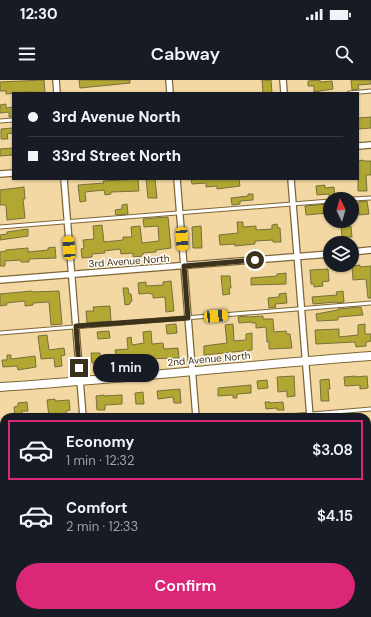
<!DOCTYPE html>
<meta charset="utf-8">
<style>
body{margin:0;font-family:"DM Sans",sans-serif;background:#20242c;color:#f1f3f6;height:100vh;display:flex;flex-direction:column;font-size:15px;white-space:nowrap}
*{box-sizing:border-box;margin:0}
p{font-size:13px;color:#9ea1a6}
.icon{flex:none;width:22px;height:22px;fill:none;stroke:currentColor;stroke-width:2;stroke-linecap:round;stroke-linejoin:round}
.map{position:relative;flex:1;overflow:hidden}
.panel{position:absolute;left:0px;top:333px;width:371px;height:204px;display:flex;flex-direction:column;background:#171b24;border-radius:12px 12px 0 0;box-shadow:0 1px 3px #0004}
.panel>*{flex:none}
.top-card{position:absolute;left:12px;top:12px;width:347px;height:88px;border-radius:0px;box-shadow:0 1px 3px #0004;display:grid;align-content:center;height:88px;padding:0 16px;background:#171b24}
.needle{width:26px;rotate:355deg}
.controls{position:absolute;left:323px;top:112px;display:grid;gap:8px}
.controls a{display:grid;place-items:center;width:36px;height:36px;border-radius:50%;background:#171b24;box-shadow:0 1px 3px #0004;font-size:20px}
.end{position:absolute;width:18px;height:18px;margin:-9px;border:5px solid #3c321c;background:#fff;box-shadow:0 0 0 2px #fff}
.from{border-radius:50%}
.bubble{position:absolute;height:28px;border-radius:14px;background:#171b24;box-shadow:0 1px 3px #0004;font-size:13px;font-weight:600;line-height:28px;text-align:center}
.car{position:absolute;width:12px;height:24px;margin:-12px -6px;border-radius:5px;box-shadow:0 0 3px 1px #0007;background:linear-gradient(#f5c518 24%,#345 0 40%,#f5c518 0 76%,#345 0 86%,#f5c518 0)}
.top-card b{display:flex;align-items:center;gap:14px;height:38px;font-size:15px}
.top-card b+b{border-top:1px solid #363941}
.top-card i{width:10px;height:10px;background:#f1f3f6}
ul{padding:7px 0 0;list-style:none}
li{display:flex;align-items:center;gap:12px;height:60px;margin:0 8px 6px;padding:0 8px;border:2px solid transparent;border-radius:0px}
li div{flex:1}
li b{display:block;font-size:15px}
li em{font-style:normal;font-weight:600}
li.active{border-color:#db2777}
li>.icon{width:36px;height:36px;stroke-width:1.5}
.action{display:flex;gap:8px;margin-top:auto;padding:8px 16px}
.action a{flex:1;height:46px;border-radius:24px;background:#db2777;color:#fff;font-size:16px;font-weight:600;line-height:46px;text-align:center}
.status{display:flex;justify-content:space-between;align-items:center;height:28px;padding:0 20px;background:#171b24;direction:ltr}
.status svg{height:11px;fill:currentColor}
header{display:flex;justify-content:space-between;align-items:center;height:52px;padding:0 16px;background:#171b24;font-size:18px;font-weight:600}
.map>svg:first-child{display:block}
.building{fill:#b2a733;stroke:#76713b}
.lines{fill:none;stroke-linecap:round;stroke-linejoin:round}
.lane-casing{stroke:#7f6735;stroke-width:5}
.street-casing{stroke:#7f6735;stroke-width:8}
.secondary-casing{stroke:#7f6735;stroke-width:10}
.lane{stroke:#fff;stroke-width:3}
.street{stroke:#fff;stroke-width:5.5}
.secondary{stroke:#fff;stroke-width:8}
.route{stroke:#3c321c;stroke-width:5}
.labels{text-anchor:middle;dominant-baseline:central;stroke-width:3;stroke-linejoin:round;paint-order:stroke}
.street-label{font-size:10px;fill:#3c321c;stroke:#fffcf7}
</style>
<div class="status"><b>12:30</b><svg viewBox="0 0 49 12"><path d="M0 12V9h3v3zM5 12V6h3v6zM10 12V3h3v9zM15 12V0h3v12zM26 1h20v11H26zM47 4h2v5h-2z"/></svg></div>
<header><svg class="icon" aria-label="menu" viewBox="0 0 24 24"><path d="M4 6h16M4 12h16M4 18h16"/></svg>Cabway<svg class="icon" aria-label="search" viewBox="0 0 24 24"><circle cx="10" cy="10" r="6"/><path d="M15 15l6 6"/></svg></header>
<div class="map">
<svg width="371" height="537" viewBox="0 0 371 537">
<rect width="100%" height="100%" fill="#f3d8a3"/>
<!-- building -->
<path class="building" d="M44 0 45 13 29 12 6 14V11H0V2Z
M79 0H130V3L80 8Z
M262 0H271L272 13H263Z
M320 0V2L332 1 333 9 314 12V6H308V1Z
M351 0H371V4L358 5 359 9 352 10Z
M6 24V28L13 27V37H9V32L0 33V25Z
M371 37V48L358 49V38Z
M13 48V53L7 54 8 59H1V49Z
M13 68V75L0 76V69Z
M363 80V81H371V95H366L367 111H358V81Z
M138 99 139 111 111 112V114L105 115 104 110 85 112 86 121 80 122 78 105 104 103 103 101Z
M146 99H155L157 118H148Z
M191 99H239L240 106 217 109V106L206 107V103L192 104Z
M325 105V108L334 107 335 118H329V114L317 115 316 106Z
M24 107 25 119H23L25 138 7 140 6 125H0V110Z
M248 114H253V120L240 121V124L232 125 231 118 248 116Z
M367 121 369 134 359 135 358 122Z
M127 124 128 134 116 135 115 130 122 129V125Z
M328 124V133L306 135 305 126Z
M168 137 171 168 156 170V172L143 173V176L133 177V173L121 174 120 169 104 171 105 173 92 174V177L82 178 81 169 84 168 83 160 94 159 93 146 102 145 104 162 123 160V157H132L131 147 140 146 142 163 159 161 158 146 144 147 143 139Z
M237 142H243V147L256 146V150L272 149V145L277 144 278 148H280L281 162H273V160L255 161V164L235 166V164L220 165 219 155 238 153Z
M201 146 202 168H193L192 147Z
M351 146 352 157H342L341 147Z
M28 149V156L0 160V155L7 154V152Z
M55 167 56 178 29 179V182H21V180L5 181V186H0V172L6 171V170L28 168V172L48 170V168Z
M360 185V187L371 186V218H368L366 199 353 200 352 186Z
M328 189 329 201 322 202 323 206 314 207V204H311L310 190Z
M286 193V204L251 205V198L277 196V194Z
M221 196H230L231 208H229L230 214 223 215Z
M171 201 174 231 166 232 165 217 153 218V214H150V213L139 214 138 203 146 202V206L163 205V202Z
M123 208H128L129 214H131L132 221 130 222V224L125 225Z
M32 211V212L59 211 62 244 51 245 49 222 33 223V225L25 226V221L6 223 7 225 0 226V214Z
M343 211 344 222 337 223V222L313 224 312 217 337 215 336 212Z
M286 213 287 223 275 224 276 227 269 228 268 218 279 217V214Z
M110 226 111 241 87 243 86 231H94L93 227Z
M361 227 363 235 338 237V240L317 241 316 234 338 230V229Z
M247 236V237L263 236V239H273L274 252 286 251 287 254H290L292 268 269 269V262H267L266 247 256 248V243H252V242L239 243 238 237Z
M176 244 177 253 167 254 166 245Z
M233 244 234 261 246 260V254L252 253V270L204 275V266L227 263 225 245Z
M365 244V254H371V261L366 262V266L356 267 355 262 316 264 315 250 339 249V257L358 255V245Z
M109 251 110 258 98 259 97 252Z
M151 251 152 264 163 263 164 269 178 268 179 278 144 279 124 280V282L117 283 115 270 128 269 127 258 131 257 132 265 144 263 143 252Z
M47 255 49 270 64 268 65 275 61 276 62 286 55 287 54 278 41 279 38 256Z
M91 273H100L101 282 92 283Z
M7 275H11V279L35 276 36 287 18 290 17 286 3 287 2 280H7Z
M294 296 295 316 287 317V311L278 312 277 297Z
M355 296V297L367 296 368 308 360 309V305L345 306 344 297Z
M329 299 330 309H328L329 321H321L320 300Z
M267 300 268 308 258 309 257 301Z
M251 305V313L237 314V318H233V315L218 316V308Z
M180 309 181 323H174L173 317 158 319 157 311Z
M143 312 144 324H136L135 313Z
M104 315V316L122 315V324L105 325V330H97L96 316Z
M55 319V321L69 320 70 330 66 331 67 337H49L47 320Z
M27 322 28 331H22V337H15L14 327 18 326V323Z
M265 322H270V323L283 322 284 330H277V328L266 329Z"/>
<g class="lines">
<!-- lane casing -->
<g class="lane-casing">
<path id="lane" d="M349 13 371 11
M0 41 13 40
M352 119 371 118
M0 147 330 121
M0 253 371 223
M276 337 371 329
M0 359H4
M367 437 371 436
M0 466H4"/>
</g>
<!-- street casing -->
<g class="street-casing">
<path id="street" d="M56 0 57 13
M169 0 170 13
M283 0 284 13
M358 66 371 65
M0 94 13 93
M64 99 83 337
M177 99 196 337
M291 99 310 337
M352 172 371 170
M0 200 330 174
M98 533V537
M212 533V537
M325 533 326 537"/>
</g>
<!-- secondary casing -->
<g class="secondary-casing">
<path id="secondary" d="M0 307C124 299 247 285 371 276
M367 383H371
M0 412H4
M367 491H371
M0 520H4"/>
</g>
<!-- lane -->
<use href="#lane" class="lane"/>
<!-- street -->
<use href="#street" class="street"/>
<!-- secondary -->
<use href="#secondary" class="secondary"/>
</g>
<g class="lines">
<!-- route -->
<path class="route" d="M79 288 76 246 188 238 184 186 255 180"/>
</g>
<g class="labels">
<!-- street labels -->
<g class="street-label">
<text transform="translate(129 181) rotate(-4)">3rd Avenue North</text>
<text transform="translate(209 279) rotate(-5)">2nd Avenue North</text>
</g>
</g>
</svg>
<div class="controls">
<a><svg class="needle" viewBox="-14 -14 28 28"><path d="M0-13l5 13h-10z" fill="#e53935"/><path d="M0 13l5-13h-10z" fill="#9ea1a6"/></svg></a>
<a><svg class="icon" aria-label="layers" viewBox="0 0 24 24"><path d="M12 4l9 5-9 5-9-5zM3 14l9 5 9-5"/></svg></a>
</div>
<i class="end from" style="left:255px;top:180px"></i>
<i class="end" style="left:79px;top:288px"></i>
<div class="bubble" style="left:93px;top:274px;width:66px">1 min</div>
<i class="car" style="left:182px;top:159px;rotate:176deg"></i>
<i class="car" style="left:69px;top:168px;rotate:356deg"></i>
<i class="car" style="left:216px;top:236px;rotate:85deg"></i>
<div class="top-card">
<b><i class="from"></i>3rd Avenue North</b>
<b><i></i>33rd Street North</b>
</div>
<section class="panel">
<ul>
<li class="active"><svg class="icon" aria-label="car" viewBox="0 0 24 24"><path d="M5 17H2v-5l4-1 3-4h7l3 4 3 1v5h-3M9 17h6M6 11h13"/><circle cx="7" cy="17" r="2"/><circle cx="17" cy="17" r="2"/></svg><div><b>Economy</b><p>1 min · 12:32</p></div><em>$3.08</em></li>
<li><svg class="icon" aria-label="car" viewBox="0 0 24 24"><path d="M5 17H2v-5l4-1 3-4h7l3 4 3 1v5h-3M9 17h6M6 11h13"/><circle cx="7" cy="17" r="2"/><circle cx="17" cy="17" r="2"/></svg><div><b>Comfort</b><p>2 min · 12:33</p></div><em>$4.15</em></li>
</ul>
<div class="action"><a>Confirm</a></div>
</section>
</div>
